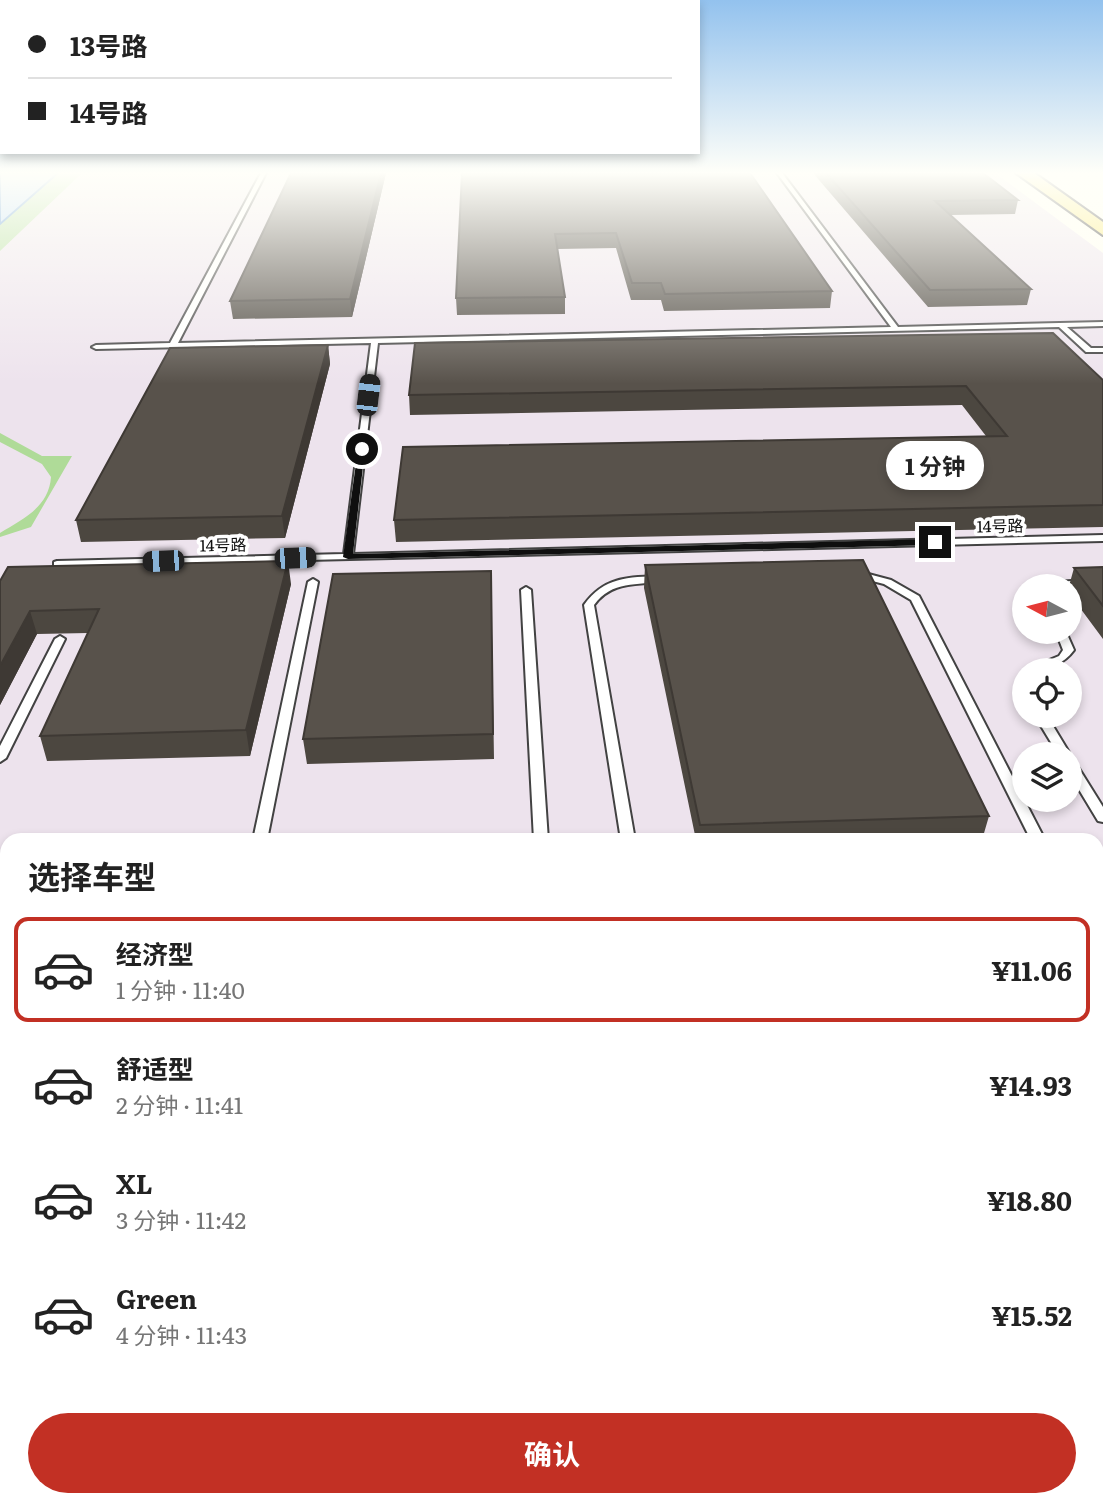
<!DOCTYPE html>
<html lang="zh">
<meta charset="utf-8">
<style>
body{margin:0;font-family:Literata,"Noto Sans SC",serif;background:#f6f6f6;color:#222;height:100vh;display:flex;flex-direction:column;font-size:26px;white-space:nowrap}
*{box-sizing:border-box;margin:0}
p{font-size:23px;color:#767676}
.icon{flex:none;width:38px;height:38px;fill:none;stroke:currentColor;stroke-width:2;stroke-linecap:round;stroke-linejoin:round}
.map{position:relative;flex:1;overflow:hidden}
.sheet{position:absolute;left:0px;top:833px;width:1104px;height:674px;display:flex;flex-direction:column;background:#fff;border-radius:21px 21px 0 0;box-shadow:0 4px 10px #0003}
.sheet>*{flex:none}
.top-card{position:absolute;left:0px;top:0px;width:700px;height:154px;box-shadow:0 4px 10px #0003;display:grid;align-content:center;height:154px;padding:0 28px;background:#fff}
.needle{width:46px;rotate:277deg}
.tools{position:absolute;left:1012px;top:574px;display:grid;gap:14px}
.tools a{display:grid;place-items:center;width:70px;height:70px;border-radius:50%;background:#fff;box-shadow:0 4px 10px #0003;font-size:35px}
.end{position:absolute;width:32px;height:32px;margin:-16px;border:9px solid #0f0f0f;background:#fff;box-shadow:0 0 0 4px #fff}
.from{border-radius:50%}
.bubble{position:absolute;height:49px;border-radius:24px;background:#fff;box-shadow:0 4px 10px #0003;font-size:23px;font-weight:700;line-height:49px;text-align:center}
.car{position:absolute;width:21px;height:42px;margin:-21px -10px;border-radius:9px;box-shadow:0 0 5px 2px #0007;background:linear-gradient(#222 24%,#8ab4d8 0 40%,#222 0 76%,#8ab4d8 0 86%,#222 0)}
.top-card b{display:flex;align-items:center;gap:24px;height:66px;font-size:26px}
.top-card b+b{border-top:2px solid #e0e0e0}
.top-card i{width:18px;height:18px;background:#222}
ul{padding:0;list-style:none}
li{display:flex;align-items:center;gap:21px;height:105px;margin:0 14px 10px;padding:0 14px;border:4px solid transparent;border-radius:14px}
li div{flex:1}
li b{display:block;font-size:26px}
li em{font-style:normal;font-weight:700}
li.active{border-color:#c23024}
li>.icon{width:63px;height:63px;stroke-width:1.5}
h2{padding:0 28px;font-size:32px;line-height:84px}
.button{display:flex;gap:14px;margin-top:auto;padding:14px 28px}
.button a{flex:1;height:80px;border-radius:42px;background:#c23024;color:#fff;font-size:28px;font-weight:700;line-height:80px;text-align:center}
.map>svg:first-child{display:block}
.industrial{fill:#ede3ed;fill-rule:evenodd}
.forest{fill:#afdb98}
.water{fill:#b5d6f7;stroke:#3b82cf;stroke-width:2}
.lines{fill:none;stroke-linecap:round;stroke-linejoin:round}
.lane-casing{stroke:#424242;stroke-width:4}
.secondary-casing{stroke:#313131;stroke-width:3}
.primary-casing{stroke:#202020;stroke-width:4}
.lane{fill:#fff;fill-rule:evenodd}
.secondary{fill:#feffac;fill-rule:evenodd}
.primary{fill:#fae866;fill-rule:evenodd}
.wall{fill:#4c4740}
.shaded-wall{fill:#3e3934}
.building{fill:#58524b;stroke:#3e3934;stroke-width:2}
.route{fill:#0f0f0f}
.labels{text-anchor:middle;dominant-baseline:central;stroke-width:7;stroke-linejoin:round;paint-order:stroke}
.far-street-label{font-size:16px;fill:#0f0f0f;stroke:#fff}
</style>
<div class="map">
<svg width="1103" height="1506" viewBox="0 0 1103 1506">
<rect width="100%" height="100%" fill="#fffef1"/>
<!-- industrial -->
<path class="industrial" d="M71 173H995L1103 253V949H1097V840H7V944H0V242ZM1024 586H1069V632H1024ZM1024 670H1069V716H1024ZM1024 754H1069V800H1024Z
M0 1023H7V1500H1097V1037H1103V1506H0Z"/>
<!-- forest -->
<path class="forest" d="M58 173H82L0 251V224Z
M0 433 42 456H72L31 527 0 537V533C23 519 49 507 51 477L42 464 0 442Z"/>
<!-- water -->
<path class="water" d="M0 173H58L0 224Z"/>
<g class="lines">
<!-- lane casing -->
<g class="lane-casing">
<path id="lane" d="M261 173H266L178 343 891 327 777 173H782L898 327 1103 322V326L1067 327 1091 348H1103V352H1086L1059 327 378 343 353 554 1103 535V541L54 566V562L57 561 344 554 371 343 96 349 92 347 96 345 170 343Z
M857 571 891 580 919 596 1045 840H1031L911 600 884 584 853 576V572Z
M660 576 664 577V581C637 586 612 580 594 605L635 840H621L584 605C604 577 628 577 660 576Z
M313 579 318 582 267 840H253L308 582Z
M1103 579V585L1069 587 1035 586 1040 583Z
M526 587 531 590 548 840H534L521 590Z
M1056 632H1066L1074 650C1063 665 1047 670 1029 670L1030 668 1059 656 1063 650Z
M60 636 65 639 6 758 0 762V746L55 639Z
M1035 716H1047L1070 754 1069 755 1058 754Z
M1069 758 1073 759 1103 807V822L1098 821 1069 773Z
M0 858H7V868H0Z
M0 1076H7V1090H0Z
M0 1154H7V1168H0Z
M1097 1232 1103 1234V1276L1097 1274Z
M184 1500H206L205 1506H183Z
M366 1500H388V1506H366Z"/>
</g>
<!-- secondary casing -->
<g class="secondary-casing">
<path id="secondary" d="M0 962H7V994H0Z
M1097 972H1103V1004H1097Z"/>
</g>
<!-- primary casing -->
<g class="primary-casing">
<path id="primary" d="M1016 173H1034L1103 222V235Z"/>
</g>
<!-- lane -->
<use href="#lane" class="lane"/>
<!-- secondary -->
<use href="#secondary" class="secondary"/>
<!-- primary -->
<use href="#primary" class="primary"/>
</g>
<!-- wall -->
<path class="wall" d="M386 173 352 317 233 319 230 301Z
M462 173 832 291 830 308 664 311 661 300H631L616 248 557 249 565 297V314L457 315 456 298Z
M813 173H983L1018 200 1015 214 950 215 1031 289 1027 305 928 307Z
M328 345 330 364 285 538 81 542 76 520Z
M1103 380V527L396 542 394 520 986 436 962 405 410 415 409 395Z
M645 565 989 816 982 840H696L644 588Z
M1103 567V639L1069 593V586L1074 568Z
M491 571 494 759 307 764 303 739Z
M0 581 291 584 250 756 47 761 40 736 88 633 37 634 0 705Z"/>
<!-- shaded-wall -->
<path class="shaded-wall" d="M381 173H386L352 317 350 299Z
M328 345 330 364 285 538 282 516Z
M288 561 291 584 250 756 246 730Z
M30 611 37 634 0 705V666Z"/>
<!-- building -->
<path class="building" d="M291 173H381L350 299 230 301Z
M462 173H750L832 291 665 294 661 283H632L616 233 555 234 565 297 456 298Z
M826 173H983L1018 200 935 201 1031 289 930 290Z
M1053 333 1103 380V505L394 520 403 447 1007 436 966 386 409 395 415 343Z
M328 345 282 516 76 520 170 348Z
M863 560 989 816 700 825 645 565Z
M288 561 246 730 40 736 99 609 30 611 0 666V581L8 567Z
M1103 567V606L1074 568Z
M491 571 493 734 303 739 333 574Z"/>
<!-- sky -->
<linearGradient id="sky" x2="0" y2="1"><stop stop-color="#93c2ee"/><stop offset="0.45" stop-color="#fffff9"/><stop offset="1" stop-color="#fffff9" stop-opacity="0"/></linearGradient>
<rect width="1103" height="384" fill="url(#sky)"/>
<!-- route -->
<path class="route" d="M362 446 365 449 353 554 935 539 940 542 935 545 348 559 343 557 358 449Z"/>
<g class="labels">
<!-- far-street labels -->
<g class="far-street-label">
<text transform="translate(1000 525) rotate(-1)">14号路</text>
<text transform="translate(223 544) rotate(-1)">14号路</text>
</g>
</g>
</svg>
<div class="tools">
<a><svg class="needle" viewBox="-14 -14 28 28"><path d="M0-13l5 13h-10z" fill="#e53935"/><path d="M0 13l5-13h-10z" fill="#767676"/></svg></a>
<a><svg class="icon" aria-label="locate" viewBox="0 0 24 24"><circle cx="12" cy="12" r="6"/><path d="M12 2v4M12 18v4M2 12h4M18 12h4"/></svg></a>
<a><svg class="icon" aria-label="layers" viewBox="0 0 24 24"><path d="M12 4l9 5-9 5-9-5zM3 14l9 5 9-5"/></svg></a>
</div>
<i class="end from" style="left:362px;top:449px"></i>
<i class="end" style="left:935px;top:542px"></i>
<div class="bubble" style="left:886px;top:441px;width:98px">1 分钟</div>
<i class="car" style="left:368px;top:395px;rotate:7deg"></i>
<i class="car" style="left:295px;top:558px;rotate:88deg"></i>
<i class="car" style="left:163px;top:561px;rotate:268deg"></i>
<div class="top-card">
<b><i class="from"></i>13号路</b>
<b><i></i>14号路</b>
</div>
<section class="sheet">
<h2>选择车型</h2>
<ul>
<li class="active"><svg class="icon" aria-label="car" viewBox="0 0 24 24"><path d="M5 17H2v-5l4-1 3-4h7l3 4 3 1v5h-3M9 17h6M6 11h13"/><circle cx="7" cy="17" r="2"/><circle cx="17" cy="17" r="2"/></svg><div><b>经济型</b><p>1 分钟 · 11:40</p></div><em>¥11.06</em></li>
<li><svg class="icon" aria-label="car" viewBox="0 0 24 24"><path d="M5 17H2v-5l4-1 3-4h7l3 4 3 1v5h-3M9 17h6M6 11h13"/><circle cx="7" cy="17" r="2"/><circle cx="17" cy="17" r="2"/></svg><div><b>舒适型</b><p>2 分钟 · 11:41</p></div><em>¥14.93</em></li>
<li><svg class="icon" aria-label="car" viewBox="0 0 24 24"><path d="M5 17H2v-5l4-1 3-4h7l3 4 3 1v5h-3M9 17h6M6 11h13"/><circle cx="7" cy="17" r="2"/><circle cx="17" cy="17" r="2"/></svg><div><b>XL</b><p>3 分钟 · 11:42</p></div><em>¥18.80</em></li>
<li><svg class="icon" aria-label="car" viewBox="0 0 24 24"><path d="M5 17H2v-5l4-1 3-4h7l3 4 3 1v5h-3M9 17h6M6 11h13"/><circle cx="7" cy="17" r="2"/><circle cx="17" cy="17" r="2"/></svg><div><b>Green</b><p>4 分钟 · 11:43</p></div><em>¥15.52</em></li>
</ul>
<div class="button"><a>确认</a></div>
</section>
</div>
